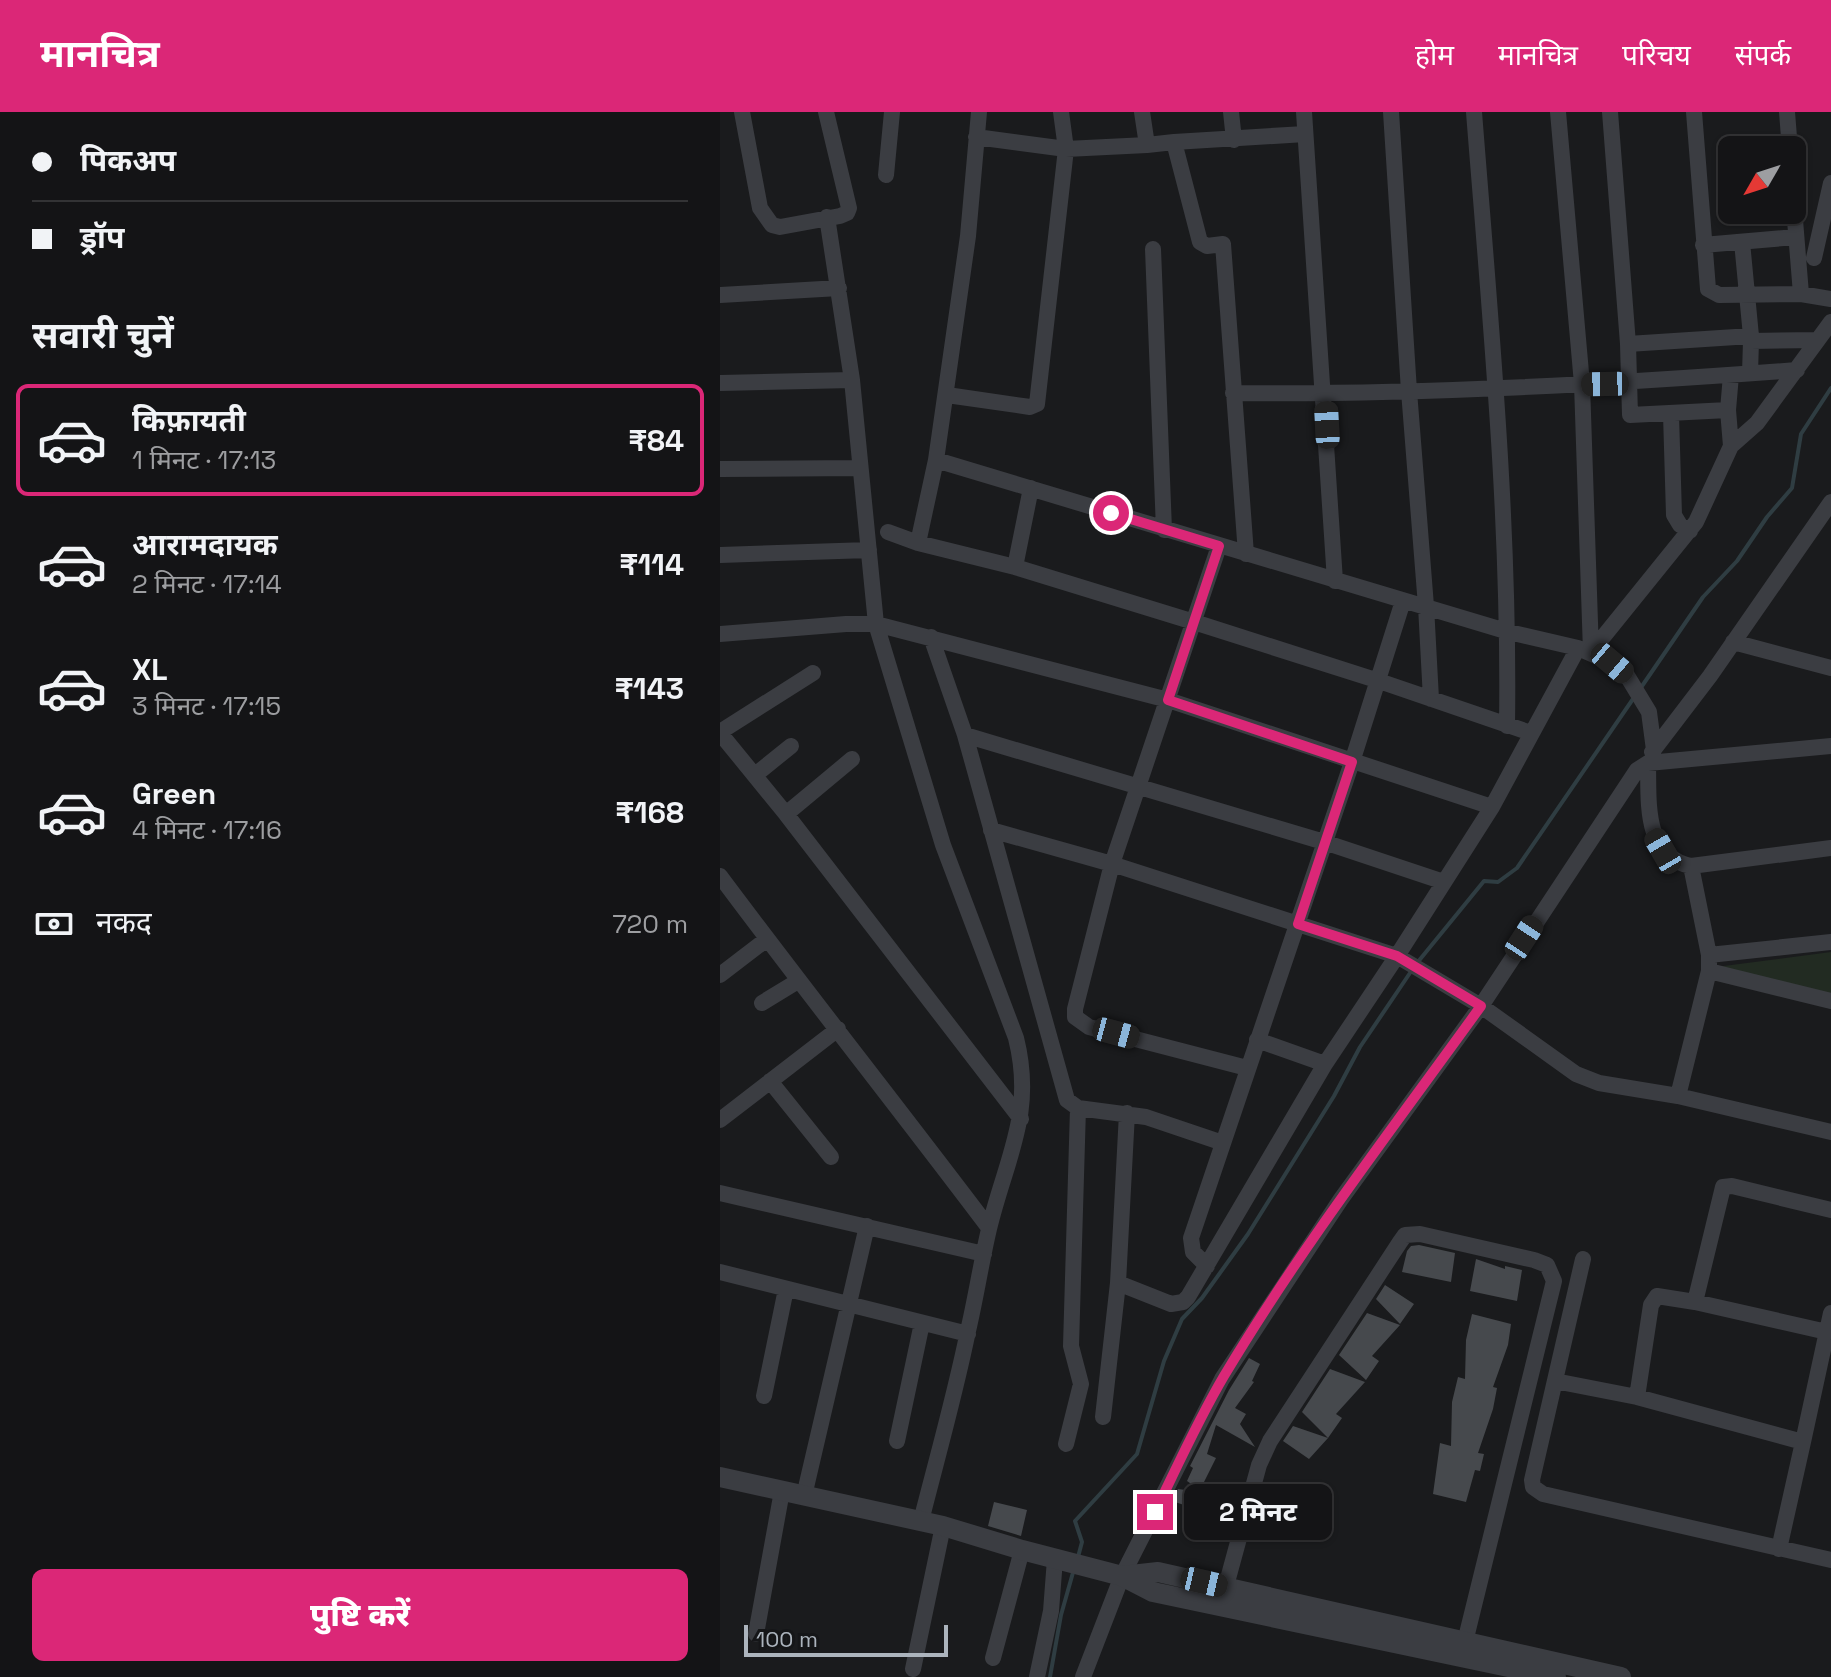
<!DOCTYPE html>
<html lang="hi">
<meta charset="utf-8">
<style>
body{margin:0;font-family:"Space Grotesk","Noto Sans Devanagari",sans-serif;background:#212123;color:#f1f3f6;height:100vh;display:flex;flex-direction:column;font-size:30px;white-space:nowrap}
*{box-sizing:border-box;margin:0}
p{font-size:26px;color:#9d9ea1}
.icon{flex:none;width:44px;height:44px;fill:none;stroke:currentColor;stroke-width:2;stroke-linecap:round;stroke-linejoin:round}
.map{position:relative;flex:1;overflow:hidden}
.details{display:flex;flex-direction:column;background:#141416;width:720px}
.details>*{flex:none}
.guide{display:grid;align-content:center;height:176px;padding:0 32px;background:#141416}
.needle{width:52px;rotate:231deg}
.fabs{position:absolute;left:998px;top:24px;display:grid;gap:16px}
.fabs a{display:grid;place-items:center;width:88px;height:88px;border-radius:12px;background:#141416;box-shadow:0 2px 6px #0004,0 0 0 2px #333335;font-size:40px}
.scale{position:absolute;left:24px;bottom:20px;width:204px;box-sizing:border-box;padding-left:8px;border:4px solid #acb4bd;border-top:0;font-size:22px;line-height:28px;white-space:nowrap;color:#acb4bd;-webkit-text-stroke:6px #151618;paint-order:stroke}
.end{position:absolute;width:36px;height:36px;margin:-18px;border:10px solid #db2777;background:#fff;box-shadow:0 0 0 4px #fff}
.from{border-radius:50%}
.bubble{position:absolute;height:56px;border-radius:12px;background:#141416;box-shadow:0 2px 6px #0004,0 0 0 2px #333335;font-size:26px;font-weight:800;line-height:56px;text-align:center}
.car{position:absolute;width:24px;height:48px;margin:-24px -12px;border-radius:10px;box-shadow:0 0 6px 2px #0007;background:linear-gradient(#222 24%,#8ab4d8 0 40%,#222 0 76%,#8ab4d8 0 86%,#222 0)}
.guide b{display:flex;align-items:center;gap:28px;height:76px;font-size:30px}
.guide b+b{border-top:2px solid #333335}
.guide i{width:20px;height:20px;background:#f1f3f6}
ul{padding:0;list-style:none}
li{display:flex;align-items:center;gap:24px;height:112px;margin:0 16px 12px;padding:0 16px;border:4px solid transparent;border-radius:12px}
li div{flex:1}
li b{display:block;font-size:30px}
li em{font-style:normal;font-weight:800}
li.on{border-color:#db2777}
li>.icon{width:72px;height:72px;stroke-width:1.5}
h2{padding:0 32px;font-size:36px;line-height:96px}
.pay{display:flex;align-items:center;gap:20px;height:88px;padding:0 32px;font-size:30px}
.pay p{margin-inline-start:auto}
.cta{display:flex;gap:16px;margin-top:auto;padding:16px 32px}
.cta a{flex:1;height:92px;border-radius:12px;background:#db2777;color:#fff;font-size:32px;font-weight:800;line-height:92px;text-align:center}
header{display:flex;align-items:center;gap:48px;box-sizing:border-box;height:112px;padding:0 40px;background:#db2777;color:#fff}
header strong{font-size:38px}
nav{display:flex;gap:44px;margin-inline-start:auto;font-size:28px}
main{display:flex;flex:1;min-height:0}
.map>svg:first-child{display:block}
.green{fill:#222b22}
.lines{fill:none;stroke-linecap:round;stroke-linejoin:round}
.stream{stroke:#2f3d42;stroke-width:4}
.building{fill:#46494d}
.minor{stroke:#3b3d42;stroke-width:16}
.tertiary{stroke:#3b3d42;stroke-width:20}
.route{stroke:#db2777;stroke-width:10}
</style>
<header>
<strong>मानचित्र</strong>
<nav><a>होम</a><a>मानचित्र</a><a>परिचय</a><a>संपर्क</a></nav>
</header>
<main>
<section class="details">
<div class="guide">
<b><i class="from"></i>पिकअप</b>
<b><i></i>ड्रॉप</b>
</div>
<h2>सवारी चुनें</h2>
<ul>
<li class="on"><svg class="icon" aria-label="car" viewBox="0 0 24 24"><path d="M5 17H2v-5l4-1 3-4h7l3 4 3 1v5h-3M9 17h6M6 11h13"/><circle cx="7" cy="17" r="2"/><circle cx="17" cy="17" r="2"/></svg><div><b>किफ़ायती</b><p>1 मिनट · 17:13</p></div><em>₹84</em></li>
<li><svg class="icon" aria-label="car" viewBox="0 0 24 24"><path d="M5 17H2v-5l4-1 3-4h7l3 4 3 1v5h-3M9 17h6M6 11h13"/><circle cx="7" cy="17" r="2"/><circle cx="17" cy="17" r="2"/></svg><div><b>आरामदायक</b><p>2 मिनट · 17:14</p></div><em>₹114</em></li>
<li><svg class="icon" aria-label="car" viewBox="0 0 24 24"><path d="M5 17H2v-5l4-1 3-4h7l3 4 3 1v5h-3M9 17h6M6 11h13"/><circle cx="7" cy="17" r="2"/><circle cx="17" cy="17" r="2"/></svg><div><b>XL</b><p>3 मिनट · 17:15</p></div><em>₹143</em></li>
<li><svg class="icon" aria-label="car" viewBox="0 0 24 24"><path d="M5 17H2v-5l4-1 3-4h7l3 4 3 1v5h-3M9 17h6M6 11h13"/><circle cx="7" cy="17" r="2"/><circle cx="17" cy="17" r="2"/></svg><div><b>Green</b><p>4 मिनट · 17:16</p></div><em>₹168</em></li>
</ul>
<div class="pay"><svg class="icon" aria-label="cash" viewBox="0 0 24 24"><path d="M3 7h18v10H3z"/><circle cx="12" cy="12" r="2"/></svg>नकद<p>720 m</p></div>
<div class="cta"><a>पुष्टि करें</a></div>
</section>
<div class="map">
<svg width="1111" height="1565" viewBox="0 0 1111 1565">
<rect width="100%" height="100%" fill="#1a1b1d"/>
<!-- green -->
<path class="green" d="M1111 840V883L996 855Z"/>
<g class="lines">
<!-- stream -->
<path class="stream" d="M920 577 983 485 1017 449 1047 405 1072 376 1081 322 1111 276
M697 851 764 769 778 770 797 756 915 584
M358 1445 362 1430 355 1409 417 1342 444 1249 462 1207 482 1186 528 1122 614 984 640 935 692 858
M330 1565 341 1503 354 1457"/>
</g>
<!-- building -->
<path class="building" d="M699 1133 735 1141 731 1170 682 1160 687 1139 691 1134Z
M756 1147 785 1157V1154L802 1158 797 1189 750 1179Z
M665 1173 694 1192 680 1212 656 1187Z
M647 1201 680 1213 652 1244 659 1249 646 1268 619 1243Z
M752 1202 791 1212 788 1233 773 1275 777 1276 773 1297 758 1341 764 1342 760 1359 755 1358 746 1390 713 1382 720 1331 731 1334 732 1290 738 1265 745 1267 746 1228Z
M529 1246 540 1252 532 1269 534 1270 515 1296 526 1302 520 1312 535 1335 496 1313 487 1342 496 1346 480 1378 467 1369 473 1356 470 1354 509 1278Z
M610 1257 645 1270 616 1302 622 1306 608 1326 582 1300Z
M573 1314 608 1326 589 1347 563 1329Z
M458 1377 473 1379 467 1394 452 1389Z
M274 1390 307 1398 301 1424 268 1414Z"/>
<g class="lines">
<!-- minor -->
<path class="minor" d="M22 0 40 96 52 113 60 115 120 104 127 101 129 96 106 0
M259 0 248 124 216 348 789 520 858 536 892 551 906 562 929 600 934 638
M422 0 427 33 454 30 480 130 487 134 503 132 526 442
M511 0 514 28
M584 0 615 469
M671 0 689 279 706 494 711 587
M754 0C770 204 790 409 787 614
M838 0 862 272 871 540
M890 0 908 232 1031 224V229L1098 228
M974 0 988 177 999 183 1081 182 1111 187
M1067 0 1070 38
M256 25 346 37 427 33
M454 30 585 22
M166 63 172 0
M1072 71 1081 182
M107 105 132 268 156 512 448 588 772 695
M1022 130 1031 224
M983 133 1076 125
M433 137 444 418
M1094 146 1111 71
M0 183 119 176
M908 232 910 303 1008 298
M1030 261 1031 229
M1011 263 1008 298 1011 334
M0 271 132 268
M513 281C701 283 889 272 1077 258
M227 283 310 295 317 292 346 37 341 0
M951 302 954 403 960 413 970 419
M0 357 140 356
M168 420 198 431 295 455 474 510 659 569 811 621
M198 431 216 348
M499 434 392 752 355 897V905L369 915 527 956
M0 443 149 438
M295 455 311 376
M0 522 126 512H156L223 733 296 926C315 1002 286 1046 269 1117 261 1151 256 1185 248 1219 235 1283 217 1346 201 1409
M211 525 245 623 347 988 358 996 426 1005 503 1031
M1013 530 1111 556
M871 540 976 410 1011 334 1037 311 1111 210
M0 620 93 561
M0 621 66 702 301 1007
M245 623 604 730 724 770
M932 640 990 564 1111 390
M928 651C929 689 923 744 971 754L1111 736
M35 663 71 634
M66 702 132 647
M271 718 392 752 677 844 761 894 856 962 879 971 958 984 1111 1020
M0 764C88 882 180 998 269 1116
M989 843 1111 830
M989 859 1111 889
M0 863 47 827
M42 891 78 869
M537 928 605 952
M50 969 111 1045
M958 984 989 859V843L971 754
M0 1008 118 917
M0 1081 264 1142
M863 1147 812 1368 813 1375 823 1382 1111 1448
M487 1154 473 1140 471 1126 632 650 683 489
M0 1160 248 1222
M398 1171 451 1192 463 1190 468 1185 605 952 677 844 772 695 858 536
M975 1190 1003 1075 1012 1074 1111 1098
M835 1269 917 1285 1083 1330 1059 1437
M44 1284 66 1177
M917 1285 931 1193 937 1184 975 1190 1107 1220
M383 1305 398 1171 407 1001
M177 1329 202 1211
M1083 1330 1111 1201
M346 1332 361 1272 351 1234 358 996
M84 1384 147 1114
M503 1485 539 1353 550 1329 680 1130 685 1123 700 1122 814 1148 827 1153 834 1169 743 1538
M36 1522 62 1379
M273 1546 302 1438
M193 1557 223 1414
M317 1565 331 1499 335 1447
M363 1565 402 1464 502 1267 621 1087 761 894 917 658 928 651 1111 634"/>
<!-- tertiary -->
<path class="tertiary" d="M0 1365 223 1414 302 1438 402 1464 433 1480 836 1565
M402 1464 438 1460 901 1565"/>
</g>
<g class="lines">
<!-- route -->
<path class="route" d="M391 401 499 434 448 588 632 650 578 812 677 844 761 894C673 1016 581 1135 504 1264 478 1308 457 1355 435 1400"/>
</g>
</svg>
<div class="fabs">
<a><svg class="needle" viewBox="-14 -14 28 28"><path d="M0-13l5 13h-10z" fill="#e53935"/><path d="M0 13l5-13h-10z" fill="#9d9ea1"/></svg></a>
</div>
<div class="scale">100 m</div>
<i class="end from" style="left:391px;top:401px"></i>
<i class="end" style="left:435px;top:1400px"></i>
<div class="bubble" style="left:464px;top:1372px;width:148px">2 मिनट</div>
<i class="car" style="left:885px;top:272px;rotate:269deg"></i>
<i class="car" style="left:607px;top:313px;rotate:357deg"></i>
<i class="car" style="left:892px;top:551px;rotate:130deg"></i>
<i class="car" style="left:943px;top:739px;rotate:330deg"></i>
<i class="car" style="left:804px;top:826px;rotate:33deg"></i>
<i class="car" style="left:396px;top:921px;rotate:105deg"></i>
<i class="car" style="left:484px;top:1470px;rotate:103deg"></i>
</div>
</main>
